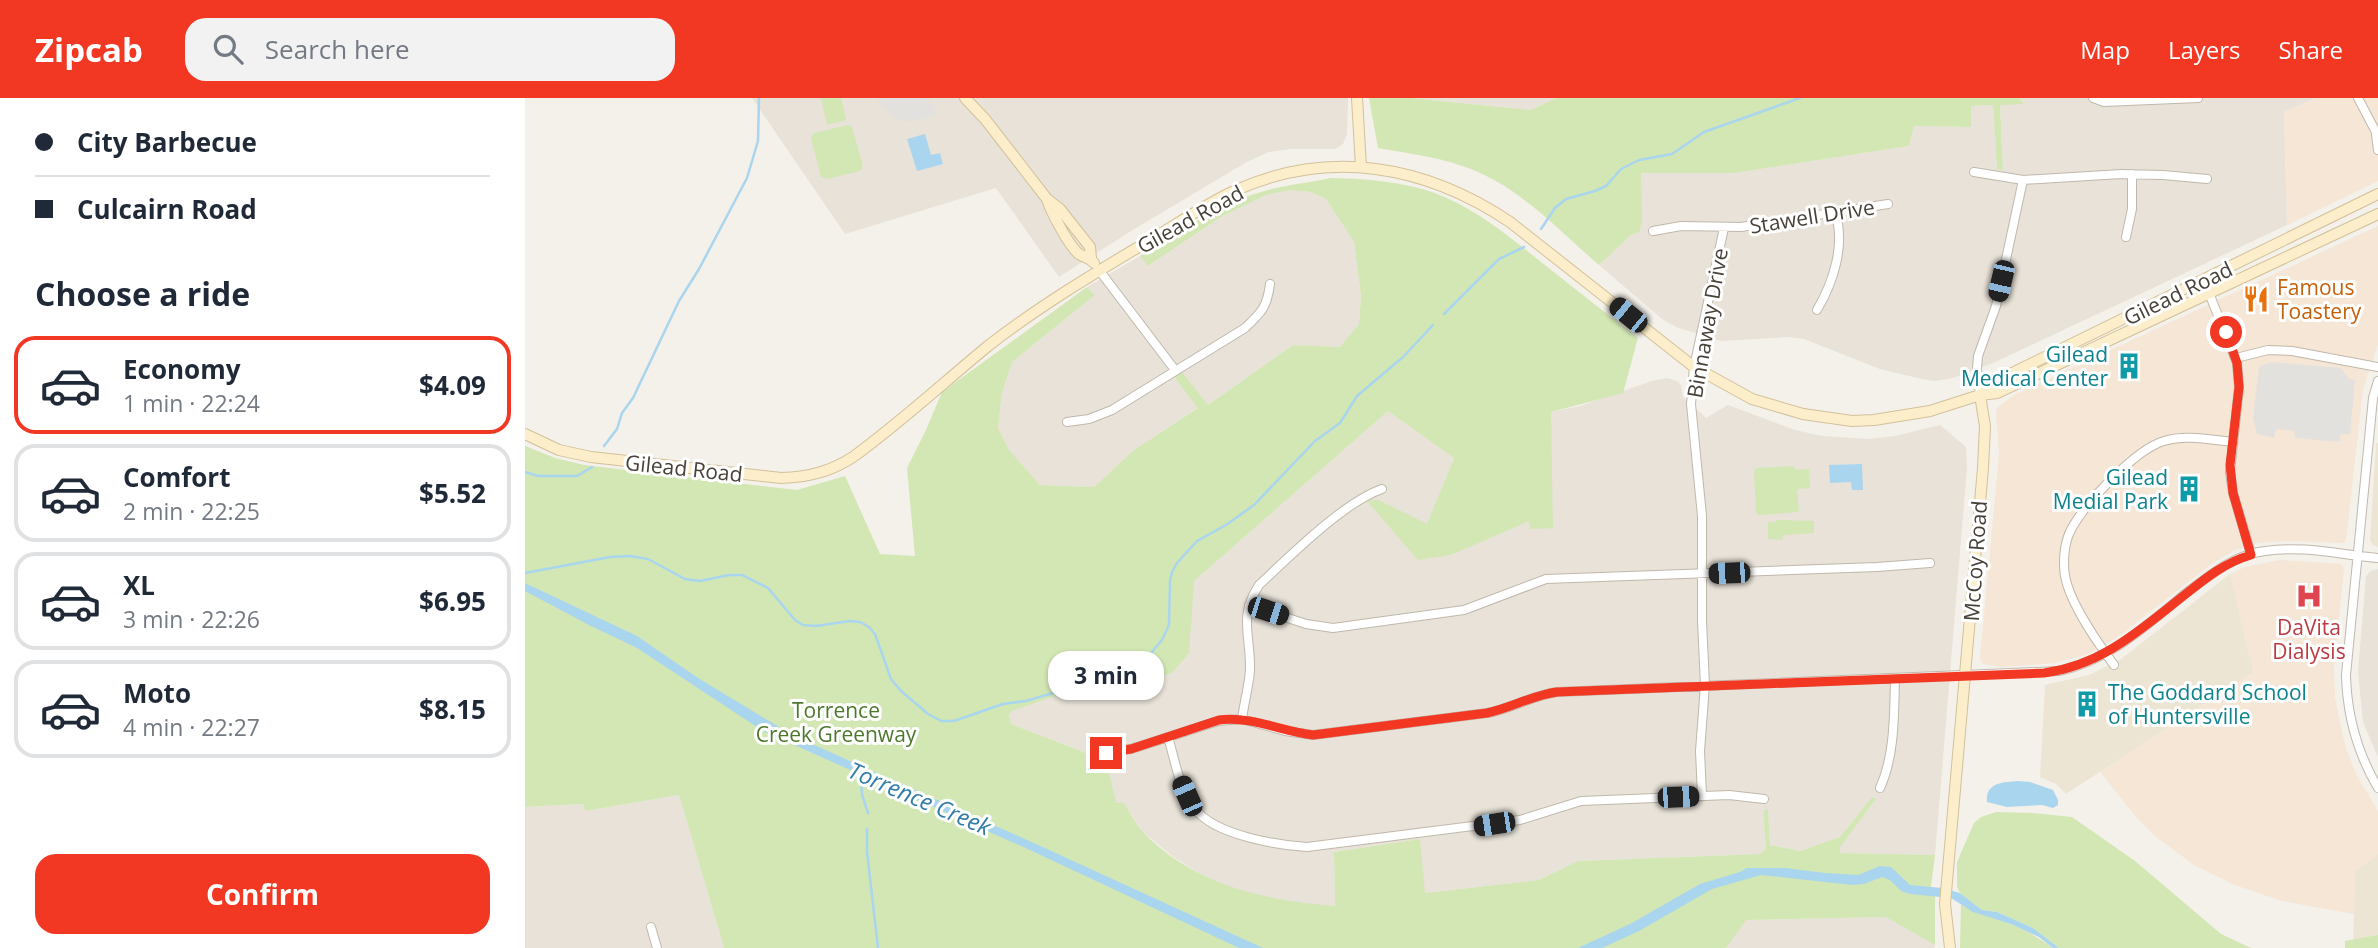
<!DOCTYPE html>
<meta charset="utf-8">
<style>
body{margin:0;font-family:"Open Sans",sans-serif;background:#f2f2f3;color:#1f2937;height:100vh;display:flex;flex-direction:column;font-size:26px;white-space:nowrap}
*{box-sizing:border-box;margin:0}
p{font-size:23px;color:#747a83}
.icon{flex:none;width:38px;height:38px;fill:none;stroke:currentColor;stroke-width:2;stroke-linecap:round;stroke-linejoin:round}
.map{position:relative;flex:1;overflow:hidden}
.side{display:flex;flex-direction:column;background:#fff;width:525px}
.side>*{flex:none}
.hud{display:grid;align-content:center;height:154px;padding:0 35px;background:#fff}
.end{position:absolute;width:32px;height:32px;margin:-16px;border:9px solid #f23722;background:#fff;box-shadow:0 0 0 4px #fff}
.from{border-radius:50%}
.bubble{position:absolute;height:49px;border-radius:21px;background:#fff;box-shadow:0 2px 5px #0004;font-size:23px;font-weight:700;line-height:49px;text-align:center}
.car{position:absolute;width:21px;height:42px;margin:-21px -10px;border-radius:9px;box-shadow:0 0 5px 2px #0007;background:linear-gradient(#222 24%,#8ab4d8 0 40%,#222 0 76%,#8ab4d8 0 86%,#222 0)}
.hud b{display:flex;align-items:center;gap:24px;height:66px;font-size:26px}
.hud b+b{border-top:2px solid #e0e1e3}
.hud i{width:18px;height:18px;background:#1f2937}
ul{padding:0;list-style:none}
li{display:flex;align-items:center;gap:21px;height:98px;margin:0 14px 10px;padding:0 21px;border:4px solid #e0e1e3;border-radius:21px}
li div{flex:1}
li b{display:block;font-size:26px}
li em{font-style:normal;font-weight:700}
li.current{border-color:#f23722}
li>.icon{width:63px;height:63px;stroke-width:1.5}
h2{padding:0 35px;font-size:32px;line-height:84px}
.action{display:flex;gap:14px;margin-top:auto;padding:14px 35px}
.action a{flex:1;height:80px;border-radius:21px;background:#f23722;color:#fff;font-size:28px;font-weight:700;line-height:80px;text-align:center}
header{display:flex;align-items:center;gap:42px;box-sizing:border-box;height:98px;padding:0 35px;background:#f23722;color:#fff}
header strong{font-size:33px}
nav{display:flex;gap:38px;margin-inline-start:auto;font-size:24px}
.search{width:490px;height:63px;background:#f2f2f3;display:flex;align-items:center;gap:18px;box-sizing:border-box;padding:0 24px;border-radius:21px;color:#747a83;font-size:26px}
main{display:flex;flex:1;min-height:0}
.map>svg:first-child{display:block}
.residential{fill:#e8e2d8}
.commercial{fill:#f5e6d6}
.education{fill:#ede5d4}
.green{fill:#d2e7b4}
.parking{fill:#e3e1de}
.water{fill:#a9d5ee}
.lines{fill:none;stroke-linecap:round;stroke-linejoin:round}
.stream{stroke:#a9d5ee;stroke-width:2.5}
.street-casing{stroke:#c0b8ac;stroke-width:10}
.secondary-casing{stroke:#d2c19a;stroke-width:12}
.street{stroke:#fff;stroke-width:8}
.secondary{stroke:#fdeecb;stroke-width:10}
.route{stroke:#f23722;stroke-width:9}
.labels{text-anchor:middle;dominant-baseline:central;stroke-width:6;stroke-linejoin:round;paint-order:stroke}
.street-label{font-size:21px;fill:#484138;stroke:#fff}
.food-label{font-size:21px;fill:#c56008;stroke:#fff;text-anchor:start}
.culture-label{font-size:21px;fill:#0d838f;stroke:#fff;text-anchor:end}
.health-label{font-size:21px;fill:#be3a42;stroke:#fff}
.park-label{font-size:21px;fill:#4d782c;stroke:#fff}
.water-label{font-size:23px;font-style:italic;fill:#327ca9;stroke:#fff}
</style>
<header>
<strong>Zipcab</strong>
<div class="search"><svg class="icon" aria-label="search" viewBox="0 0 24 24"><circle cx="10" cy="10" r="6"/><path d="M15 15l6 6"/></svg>Search here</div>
<nav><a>Map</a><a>Layers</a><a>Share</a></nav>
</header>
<main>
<section class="side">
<div class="hud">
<b><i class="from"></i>City Barbecue</b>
<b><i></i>Culcairn Road</b>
</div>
<h2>Choose a ride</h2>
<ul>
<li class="current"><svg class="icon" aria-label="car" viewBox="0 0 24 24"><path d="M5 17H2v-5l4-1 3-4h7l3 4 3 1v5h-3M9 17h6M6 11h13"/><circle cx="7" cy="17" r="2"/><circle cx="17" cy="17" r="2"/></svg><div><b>Economy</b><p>1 min · 22:24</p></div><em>$4.09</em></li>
<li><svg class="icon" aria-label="car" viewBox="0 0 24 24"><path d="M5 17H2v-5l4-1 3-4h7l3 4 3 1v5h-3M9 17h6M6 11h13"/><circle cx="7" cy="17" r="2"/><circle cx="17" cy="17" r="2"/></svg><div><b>Comfort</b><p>2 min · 22:25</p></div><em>$5.52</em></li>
<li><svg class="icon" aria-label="car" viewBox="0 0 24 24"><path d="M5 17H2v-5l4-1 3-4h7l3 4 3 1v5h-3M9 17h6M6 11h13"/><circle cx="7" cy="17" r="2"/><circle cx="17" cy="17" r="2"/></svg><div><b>XL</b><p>3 min · 22:26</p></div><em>$6.95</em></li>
<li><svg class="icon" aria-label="car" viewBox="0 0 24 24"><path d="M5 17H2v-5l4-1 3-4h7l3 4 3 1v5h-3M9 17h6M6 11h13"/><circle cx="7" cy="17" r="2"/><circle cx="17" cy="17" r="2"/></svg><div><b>Moto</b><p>4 min · 22:27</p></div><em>$8.15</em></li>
</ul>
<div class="action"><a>Confirm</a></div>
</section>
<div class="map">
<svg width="1853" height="850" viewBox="0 0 1853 850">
<rect width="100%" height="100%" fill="#f4f0ea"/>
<!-- residential -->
<path class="residential" d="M227 0H823L822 36 818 46 810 51H766L744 54 720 65 606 133 534 179 471 90 320 136Z
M885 0H1031L1006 12Z
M1495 0H1791L1759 14 1762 127 1468 265 1428 280 1410 283 1397 281 1355 271 1279 241 1262 239 1196 243 1151 229 1137 221 1074 167 1106 137 1117 123 1115 75H1209L1384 48 1389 28 1446 29V8L1468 7 1472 70 1478 72 1475 6 1499 5Z
M764 92 786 94 801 101 829 144 836 198 834 226 815 249 768 247 683 307 657 275 649 280 674 309 609 352 569 389 515 387 483 352 473 330 477 295 487 264 570 197 562 189 615 158 623 168 696 119 741 97Z
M1142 280 1152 283 1156 287 1158 299 1181 320 1203 307 1270 332 1297 338 1344 341 1370 338 1415 327 1441 349 1442 369 1410 757 1315 755 1314 749 1351 701 1347 699 1315 739 1275 753 1245 747 1243 712 1238 713 1241 750 1235 756 1053 763 1014 782 899 795 895 741 809 754 810 809 766 805 715 793 678 778 647 758 618 734 598 704 591 705 570 658 486 626 484 617 486 613 568 585 612 584 669 483 863 313 929 360 902 427 854 402 927 457 950 446 1026 314 1055 308 1127 283Z
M1853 471V659L1838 624 1833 573 1841 478 1846 473Z
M154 697 199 850H0V705L1 709 58 706 60 713Z
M1362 819 1410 847 1409 850H1201L1220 822Z"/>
<!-- commercial -->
<path class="commercial" d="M1791 0H1853V83L1762 127 1759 14Z
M1853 128V246L1838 291 1821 442 1818 445 1764 443 1732 445 1710 452 1685 467 1590 541 1561 557 1529 565 1477 569 1458 566 1455 561 1474 356 1471 313 1474 308 1491 296Z
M1755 462 1816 466 1819 471 1809 569 1810 600 1820 648 1831 676 1853 713V756L1830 773 1829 816 1757 803 1710 787 1669 767 1631 739 1612 720 1575 674 1728 574 1705 476 1720 469Z"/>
<!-- education -->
<path class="education" d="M1851 345H1853V449L1848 447 1845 443Z
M1705 476 1728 574 1541 696 1531 686 1515 679 1520 587 1564 577 1596 561Z
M1853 756V850H1828L1830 773Z"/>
<!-- green -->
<path class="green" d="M296 0H316L321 22 302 27Z
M844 0H885L1006 12 1031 0H1495L1499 6 1475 7 1478 72 1472 71 1468 7 1446 8V29L1389 28 1384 48 1209 75H1116L1117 123 1114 134 1106 137 1074 167C1036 134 999 94 953 74 922 60 886 56 853 50Z
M323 27 327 29 338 68 335 73 302 81 296 79 286 40 289 35Z
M806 80C845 81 886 84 922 100 957 116 986 140 1016 164 1048 189 1080 215 1113 240L1098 295 1026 314 1028 430 1005 431 1004 423 926 457 893 462 841 402H854L902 426 929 360 863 313 669 483 664 555 647 575 612 584 568 585 487 613 484 617 486 626 569 658 580 657 591 705 598 704C605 714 611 726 619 735 669 787 741 803 810 808L809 754 895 741 900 795 1014 782 1053 763 1235 756 1241 750 1238 713 1243 711 1245 747 1275 753 1315 739 1347 699 1351 701 1315 749V755L1410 757 1405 796 1410 797V847L1361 819 1221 822 1201 850H199L154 697 60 713 58 706 0 709V348L30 360 59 367 272 392 320 378 355 456 390 458 382 370 401 332 417 294 562 189 570 197 487 264 477 295 473 330 484 352 515 387 569 389 609 352 673 310 649 279 657 274 683 307 768 247 815 249 834 226 836 198 829 144 801 101 786 94 764 92 741 97 696 119 623 168 615 158C653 135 692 106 736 94 758 87 783 85 806 80Z
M1268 368 1271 372 1284 371 1285 390 1272 391 1274 414 1234 417 1231 414 1229 372 1232 370Z
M1251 422 1289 423V435L1258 437 1257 442 1243 441V424H1251Z
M1471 714 1508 715 1547 719 1610 763 1696 836 1726 850H1534L1508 830 1472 814 1457 812 1435 795 1432 789V764L1449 725 1456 719Z
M1436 806C1451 817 1467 818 1483 825 1499 831 1514 840 1528 850H1435Z
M1853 837V850H1820V843Z"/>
<!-- parking -->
<path class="parking" d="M350 0H402L413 14 392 23 383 24 367 18Z
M1746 264 1816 270 1824 281 1830 282 1825 336H1816L1814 344 1770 340 1769 333 1751 331 1749 340 1732 336 1728 320 1734 269Z"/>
<!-- water -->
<path class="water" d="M400 36 406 57 415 55 418 66 392 73 382 41Z
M1337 366 1338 392H1327L1326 384 1305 385 1304 367Z
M0 485 112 538 173 580 269 638 511 746 738 850H714L505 752 238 633 112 550 64 527 0 493Z
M1493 683 1505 684 1528 692 1533 702V707L1528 710 1517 707 1482 709 1462 704C1460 685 1478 684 1493 683Z
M1355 768 1366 769 1385 787 1417 790 1435 795 1457 812 1472 814 1508 830 1534 850H1528L1514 839 1486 826 1448 814 1426 800 1385 796 1376 793 1365 782 1357 779 1339 786 1327 787 1236 777 1187 791 1114 833 1077 850H1053L1107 825 1175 786 1215 774 1222 770H1260L1300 775 1333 777Z"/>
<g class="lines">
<!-- stream -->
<path class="stream" d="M1016 131 1030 110 1041 101 1070 93 1081 88 1096 71 1114 62 1147 56 1179 34 1275 0
M919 216 974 161 999 149
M79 348 92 331 97 315 108 300 154 203 174 171 222 80 233 43 234 0
M0 374 13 378H52L67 369
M0 475 85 459 105 458 123 461 160 481 175 483 204 477H217L243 490 270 522 278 527 291 528 325 523 335 524 344 529 350 536 366 581 376 593 403 616 416 623H429L478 606 501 603 548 589 611 565 626 555 637 542 644 527 645 483 647 474 652 465 672 443 701 427 729 407 790 343 815 325 832 298 878 259 908 227
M336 678 337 697 343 715
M342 731V754L353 850"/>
<!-- street casing -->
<g class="street-casing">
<path id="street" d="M1568 0 1579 4 1673 0
M1833 0 1853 38
M1851 37 1853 52
M1449 74 1498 82 1596 76 1638 77 1682 81
M1128 133 1156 128 1216 129 1363 106
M1601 139 1607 111V76
M574 172 650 272
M1684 195 1712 265 1714 289 1705 374 1708 395 1726 456
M1292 212C1308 185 1321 146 1310 115
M1711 260 1743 252 1767 253 1853 269
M1853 283 1848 300 1821 577C1822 617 1833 656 1853 690
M1455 297 1452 271 1453 258 1471 208 1498 82
M542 324 564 321 587 312 720 230C737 214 742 209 745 186
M724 507 781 526 808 530 939 512 1021 481 1352 469 1405 465
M1589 567C1572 544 1545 506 1540 478 1538 465 1539 448 1544 436 1555 409 1611 351 1639 343 1661 336 1686 342 1708 344
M717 621C719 605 724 588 725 572 726 538 713 519 734 487 765 458 819 404 857 391
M643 639C650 662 654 691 670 711 690 737 751 747 782 749L995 722 1056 703 1204 697 1239 701
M566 655 606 651 693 623 717 621 760 633 788 637 962 615C986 611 1008 597 1032 594L1534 573C1586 562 1625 524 1665 492 1688 475 1711 456 1740 453 1778 447 1816 457 1853 460
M1355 690C1370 657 1369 616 1370 581
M1177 698 1175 653 1180 587 1177 523V418L1166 306 1169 269 1199 130
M126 829 132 850"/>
</g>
<!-- secondary casing -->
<g class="secondary-casing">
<path id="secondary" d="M440 0 460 21 522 101 535 111 565 149 566 160
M832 0 836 69
M522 101C526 114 544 148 554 156 560 160 564 159 569 165
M1455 297 1467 285 1853 96
M0 336 34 352 66 359 256 380C283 379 305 374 328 359 375 325 418 285 463 248 513 209 568 176 622 144 651 127 679 107 709 93 804 50 900 67 985 124L1169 269 1227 301 1278 316 1327 323 1349 322 1405 313 1455 297 1472 295 1853 116
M1425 850 1420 806 1458 370 1460 328 1455 297"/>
</g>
<!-- street -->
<use href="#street" class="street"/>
<!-- secondary -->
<use href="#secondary" class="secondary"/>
</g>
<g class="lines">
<!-- route -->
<path class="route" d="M581 655 606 651 694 622C726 618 756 633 788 637L962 615C986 610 1008 597 1032 594L1519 575C1578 567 1616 531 1662 495 1682 479 1701 464 1726 457L1708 395 1705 367 1714 289 1712 265 1701 234"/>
</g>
<!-- icons -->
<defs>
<g id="restaurant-bare" transform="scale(2.1)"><path d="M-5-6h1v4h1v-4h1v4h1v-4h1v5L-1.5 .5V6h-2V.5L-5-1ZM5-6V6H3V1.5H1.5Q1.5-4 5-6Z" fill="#e8710a" stroke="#fff" stroke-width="2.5" paint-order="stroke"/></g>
<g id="building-bare" transform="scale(2.1)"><path d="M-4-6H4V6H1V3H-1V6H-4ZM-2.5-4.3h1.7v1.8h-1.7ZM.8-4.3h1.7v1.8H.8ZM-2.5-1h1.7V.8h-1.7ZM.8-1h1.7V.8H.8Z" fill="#0f9aa8" stroke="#fff" stroke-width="2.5" paint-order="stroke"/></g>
<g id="hospital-bare" transform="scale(2.1)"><path d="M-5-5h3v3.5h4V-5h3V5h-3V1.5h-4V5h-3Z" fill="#e0444e" stroke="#fff" stroke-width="2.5" paint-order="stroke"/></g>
</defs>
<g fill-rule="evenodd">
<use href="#restaurant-bare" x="1731" y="201"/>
<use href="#building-bare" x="1604" y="268"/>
<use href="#building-bare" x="1664" y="391"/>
<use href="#hospital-bare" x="1784" y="498"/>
<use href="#building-bare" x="1562" y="606"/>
</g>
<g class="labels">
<!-- street labels -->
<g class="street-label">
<text transform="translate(1287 118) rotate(-9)">Stawell Drive</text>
<text transform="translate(665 121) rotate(-29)">Gilead Road</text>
<text transform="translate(1653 195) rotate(-26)">Gilead Road</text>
<text transform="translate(1182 225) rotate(-80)">Binnaway Drive</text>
<text transform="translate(159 370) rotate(6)">Gilead Road</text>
<text transform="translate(1450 463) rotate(-86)">McCoy Road</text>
</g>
<!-- food labels -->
<g class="food-label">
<text x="1752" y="189">Famous<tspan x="1752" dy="24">Toastery</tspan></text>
</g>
<!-- culture labels -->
<g class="culture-label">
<text x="1583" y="256">Gilead<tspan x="1583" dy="24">Medical Center</tspan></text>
<text x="1643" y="379">Gilead<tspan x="1643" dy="24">Medial Park</tspan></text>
<text x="1583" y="594" text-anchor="start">The Goddard School<tspan x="1583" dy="24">of Huntersville</tspan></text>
</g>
<!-- health labels -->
<g class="health-label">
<text x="1784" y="529">DaVita<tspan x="1784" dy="24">Dialysis</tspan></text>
</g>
<!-- park labels -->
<g class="park-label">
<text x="311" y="612">Torrence<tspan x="311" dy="24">Creek Greenway</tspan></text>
</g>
<!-- water labels -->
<g class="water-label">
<text transform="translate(395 700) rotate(23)">Torrence Creek</text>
</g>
</g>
</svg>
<i class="end from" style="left:1701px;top:234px"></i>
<i class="end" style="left:581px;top:655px"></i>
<div class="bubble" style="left:523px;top:553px;width:116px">3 min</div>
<i class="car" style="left:1476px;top:183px;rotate:193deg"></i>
<i class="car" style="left:1103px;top:217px;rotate:309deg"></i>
<i class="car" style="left:1204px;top:475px;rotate:268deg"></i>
<i class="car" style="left:743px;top:513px;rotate:108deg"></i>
<i class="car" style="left:662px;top:698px;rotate:336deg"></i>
<i class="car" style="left:1153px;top:699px;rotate:88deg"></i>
<i class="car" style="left:969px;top:726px;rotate:261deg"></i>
</div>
</main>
